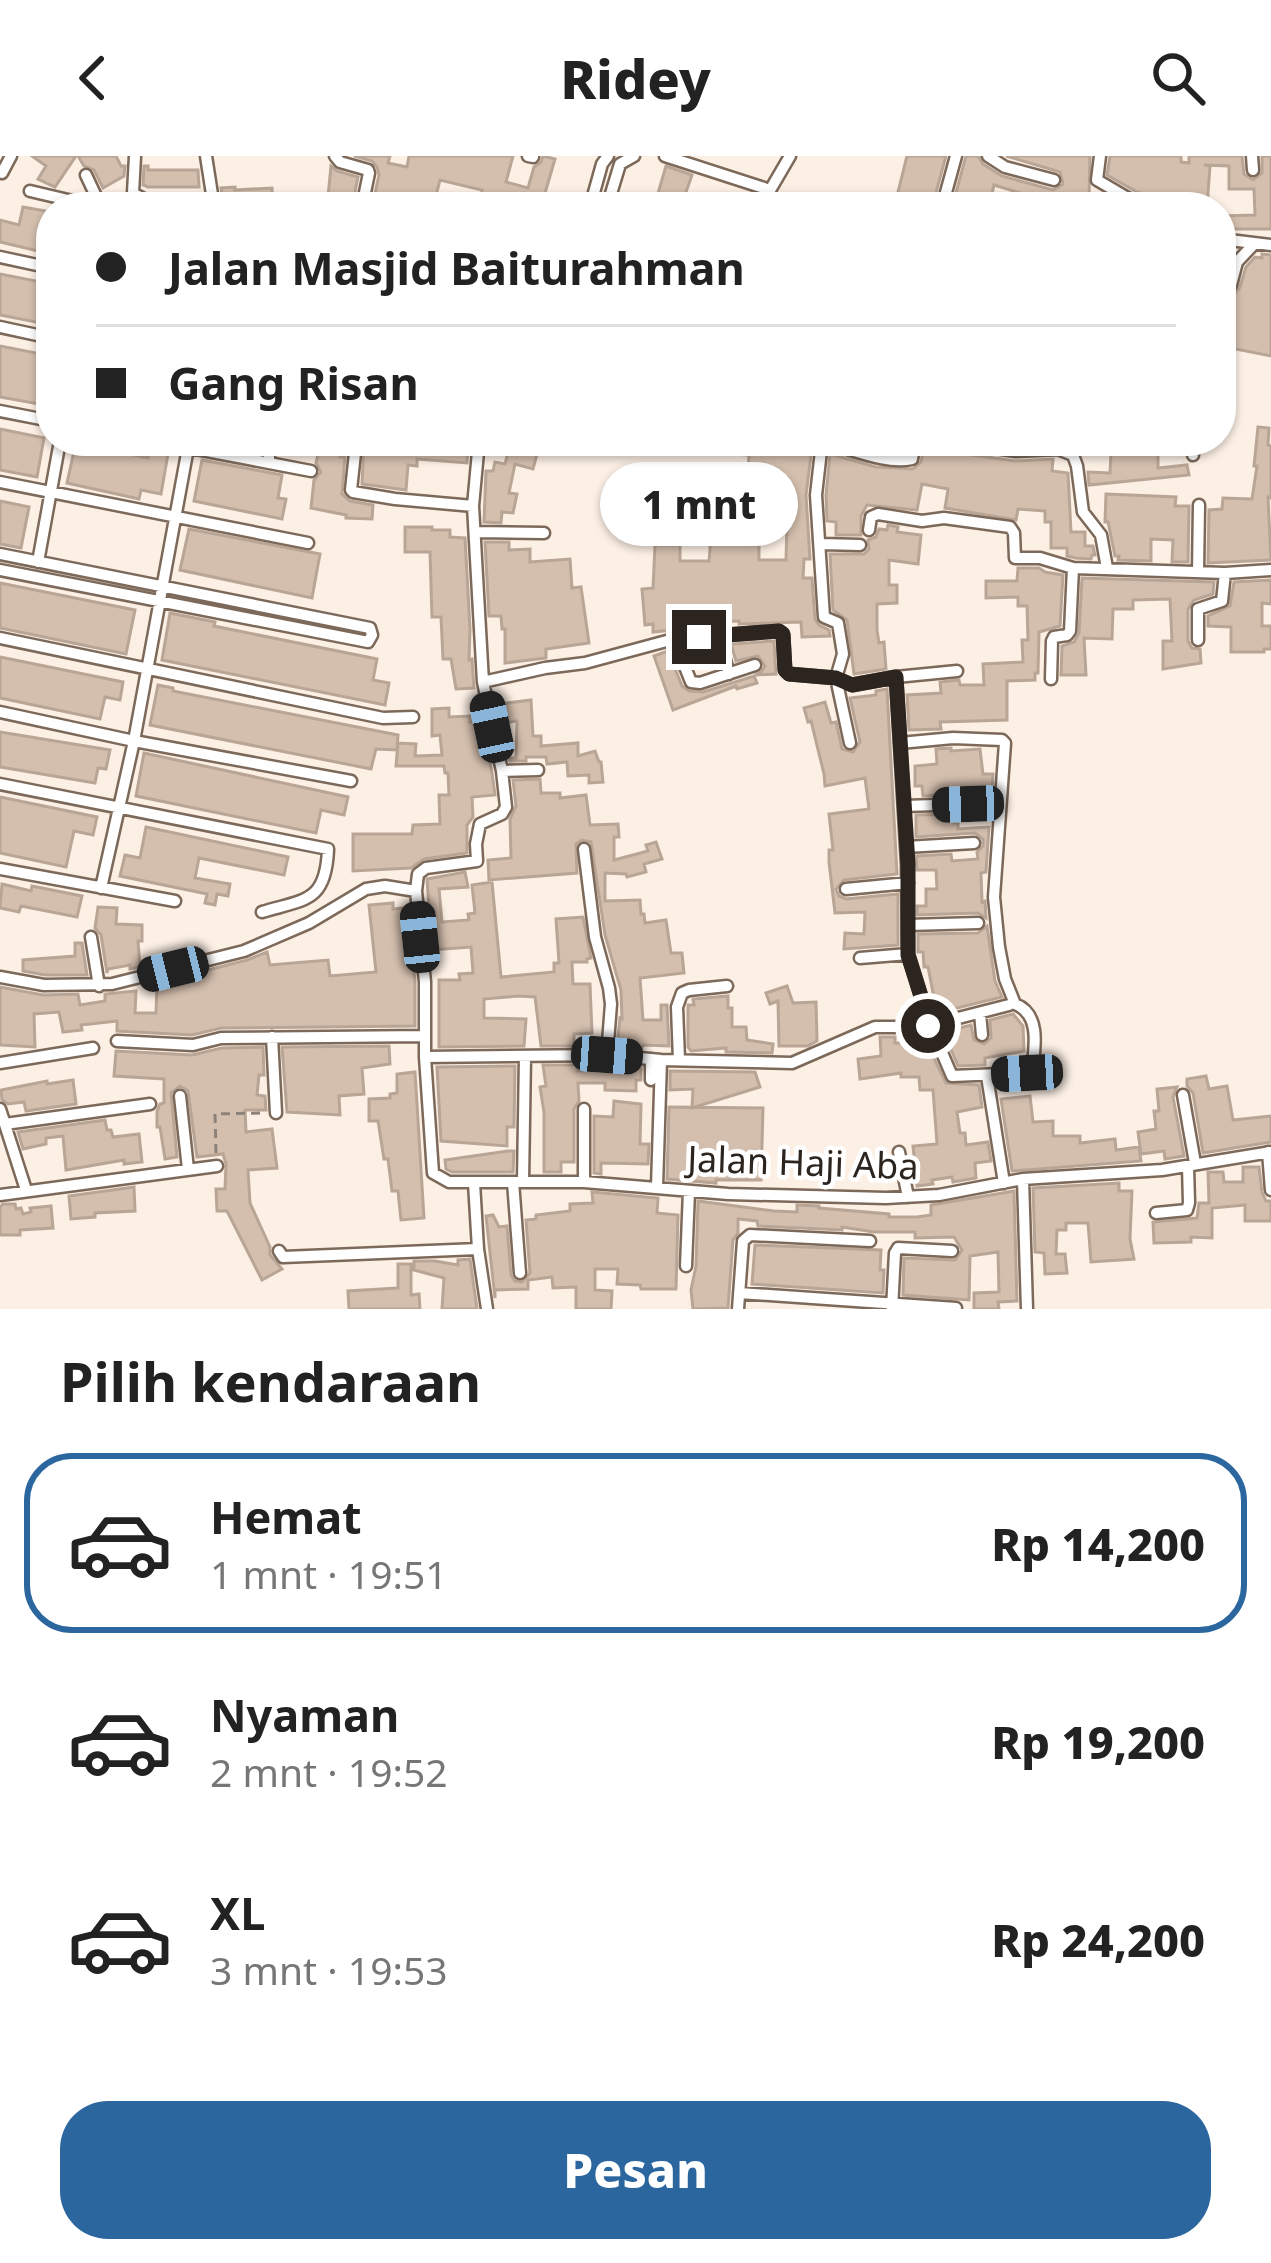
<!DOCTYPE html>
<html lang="id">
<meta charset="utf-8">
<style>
body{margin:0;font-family:"Noto Sans",sans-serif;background:#f6f6f6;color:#222;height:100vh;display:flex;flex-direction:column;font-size:45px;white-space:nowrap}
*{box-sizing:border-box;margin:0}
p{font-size:39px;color:#767676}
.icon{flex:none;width:66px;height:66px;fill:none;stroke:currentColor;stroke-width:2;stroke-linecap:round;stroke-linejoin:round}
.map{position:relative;height:1153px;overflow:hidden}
.drawer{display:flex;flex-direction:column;background:#fff;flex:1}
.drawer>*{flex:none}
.top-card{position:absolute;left:36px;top:36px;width:1200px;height:264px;border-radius:48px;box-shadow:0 3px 9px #0004;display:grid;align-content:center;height:264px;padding:0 60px;background:#fff}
.end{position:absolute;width:54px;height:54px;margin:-27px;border:15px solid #2c241e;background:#fff;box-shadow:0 0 0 6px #fff}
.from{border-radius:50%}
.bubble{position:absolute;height:84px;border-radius:42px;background:#fff;box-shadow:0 3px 9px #0004;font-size:39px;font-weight:800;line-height:84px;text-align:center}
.car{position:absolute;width:36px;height:72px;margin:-36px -18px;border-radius:15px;box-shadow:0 0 9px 3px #0007;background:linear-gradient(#222 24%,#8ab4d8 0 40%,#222 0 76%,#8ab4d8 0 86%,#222 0)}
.top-card b{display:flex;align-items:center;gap:42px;height:114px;font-size:45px}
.top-card b+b{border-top:3px solid #e0e0e0}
.top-card i{width:30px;height:30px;background:#222}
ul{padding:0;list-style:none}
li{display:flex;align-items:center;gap:36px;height:180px;margin:0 24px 18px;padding:0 36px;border:6px solid transparent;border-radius:48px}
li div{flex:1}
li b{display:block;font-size:45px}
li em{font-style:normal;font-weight:800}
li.selected{border-color:#2c669e}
li>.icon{width:108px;height:108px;stroke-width:1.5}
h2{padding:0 60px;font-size:54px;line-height:144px}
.primary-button{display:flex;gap:24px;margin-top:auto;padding:24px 60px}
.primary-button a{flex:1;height:138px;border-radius:48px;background:#2c669e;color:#fff;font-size:48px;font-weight:800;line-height:138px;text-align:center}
header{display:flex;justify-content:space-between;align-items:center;height:156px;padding:0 60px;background:#fff;font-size:54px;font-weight:800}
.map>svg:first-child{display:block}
.building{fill:#d4bfae;stroke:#b9a595;stroke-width:3;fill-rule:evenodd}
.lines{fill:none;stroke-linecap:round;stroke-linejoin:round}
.street-casing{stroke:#7c695a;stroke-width:15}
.path{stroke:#8d827a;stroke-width:3;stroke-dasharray:9 6;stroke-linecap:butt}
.street{stroke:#fff;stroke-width:10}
.route{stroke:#2c241e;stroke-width:15}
.labels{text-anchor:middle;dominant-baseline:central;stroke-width:9;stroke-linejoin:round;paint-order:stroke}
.street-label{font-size:36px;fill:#2c241e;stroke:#fff}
</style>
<header><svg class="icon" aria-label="back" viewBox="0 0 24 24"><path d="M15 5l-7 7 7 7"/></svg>Ridey<svg class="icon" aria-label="search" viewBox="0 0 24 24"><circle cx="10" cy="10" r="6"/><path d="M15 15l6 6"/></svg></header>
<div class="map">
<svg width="1271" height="1153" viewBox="0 0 1271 1153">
<rect width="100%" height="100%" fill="#fcefe4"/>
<!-- building -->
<path class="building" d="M32 0H76L55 31 38 23 46 10Z
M78 0H116L121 10H125L124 20 103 32 94 14 84 10Z
M354 0H390L388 7 407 11 409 0H513L506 26 528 32 534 11 541 6 543 0 555 3 541 51H517L503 47 502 51H478L482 34 440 24 433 51 396 41 393 51H372L379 19 377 11 372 5Z
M907 0H946L932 51H910L911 47 896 44Z
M966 0H978L983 8 1002 20 1053 34 1063 28 1060 16 1006 0H1090L1089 41 1110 47 1111 43 1118 48 1117 51H1030L1033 41 994 29 989 51H952Z
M1110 0H1181V6L1189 7V0H1242L1244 18 1253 24 1262 17V0H1271V73H1221V60L1255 59 1254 33H1229V10L1204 9 1210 10 1207 51 1168 49 1167 51H1157L1158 41 1137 36 1107 19Z
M144 10H148V14H198L199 31H148L143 29Z
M331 10 337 15 358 21 352 51H327Z
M666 10 692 19 685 39 698 43 695 51H654Z
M235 31V34L272 32 273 51H224L221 32Z
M23 51 51 56V98L0 86V64L19 69Z
M1262 98 1271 99V200L1221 190V149L1234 150 1235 138 1240 131 1246 111 1255 101 1262 102Z
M0 118 51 128V169L0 159Z
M0 190 51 200 50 250 0 241Z
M1258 271 1269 272 1268 289 1271 290V342L1268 341 1271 404 1208 407 1209 354 1222 353 1223 342 1252 343 1257 310H1254Z
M0 273 44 282 37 321 0 314Z
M321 285 341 287 340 301H345L342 338 350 345 373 349 372 363 346 362V359L311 352 314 324 321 316 316 307Z
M364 285 468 289 467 307 417 303V310L408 309 406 334 362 328Z
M511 285 539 291 533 313 515 308 509 337 517 338 513 357 502 356 501 367 484 366 486 315H493L495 306 505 308Z
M733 285H809L812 291 806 339 810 403H804L803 422H812L815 463 819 469 829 474 830 480 802 481 801 466 739 468V465L710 466 712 470 653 476V468L645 469 642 433 653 432 655 389H680V405H709L714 340 743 342V330H747L749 299 732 298ZM744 348 784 350 782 367 787 368 786 404H759V389L741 388Z
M934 285 945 295 1015 305 1053 303 1052 315 1068 317 1071 376H1085V390H1093L1095 399H1092L1091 403 1075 402 1067 400V392H1051V366H1045V355L1018 353 1016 364 945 352 948 333 922 328 917 354 867 349 861 360V379H836V366L827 365 826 339 830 298 876 311 913 313 921 306 924 290 933 292Z
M1096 285H1158V312L1187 309 1189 319 1089 329 1088 316 1110 317 1111 296H1096Z
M76 286 148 302 150 294 168 298 161 338 141 334 139 343 67 327Z
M202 304 282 319 278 342 286 343 282 363 194 345Z
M1106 338 1176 341 1175 350H1189L1188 406H1172L1173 384 1151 383V405L1118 404 1119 400H1115L1108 366H1105Z
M0 345 29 351 21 392 0 388Z
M888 369 898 371 897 376 921 379 918 408 889 404V429H897V447L877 448V474L879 487 884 486 886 513 854 518 847 464 833 454 830 398H864L869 393 868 384 876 381 879 373 887 374Z
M405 371H432V374H450V381L465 382 470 473 469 504 472 503 474 532 456 533 451 503H443L441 461H432L430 396H405Z
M189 373 320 398 312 442 180 414Z
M485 386H509V394L530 393V406L570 403 572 432 581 431 589 487 546 493V502L505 507V473H502L501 460H489Z
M1018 412H1039L1045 416 1063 419 1060 470 1039 476 1038 517H1035V524L1007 525V564L940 566 941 573 909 574 907 539 941 537 940 526 959 524 960 529H984L983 508 1023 506 1022 484H1028L1027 450H1018V441L986 442V425H1017Z
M1082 422 1214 426 1213 438 1194 444 1188 453V485L1192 492 1200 493 1201 507 1163 513V485H1172L1170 443 1133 444V453H1113L1112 483 1084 482 1086 519H1061L1062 490 1074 486 1079 477Z
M1271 424V448L1262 447V470H1271V493H1264V496H1231V471L1208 470V460L1230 450 1234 426Z
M0 427 135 454 126 498 0 472Z
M170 457 215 466 214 470 377 503 373 524 389 527 385 549 162 504Z
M774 485 776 518 755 519 761 516 765 510 758 500 736 505 731 488Z
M668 495 682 530 689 535 703 536 754 520 757 527 737 533 736 530 673 554 654 500Z
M0 501 123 526 120 544 105 541 100 563 0 542Z
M158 529 173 532V535L398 579 397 594 376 593 371 613 150 569Z
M887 533 897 718 844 724 836 733 839 740 846 743 898 738V789L844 793 845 777 864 778 865 756 835 757 829 706V694H833L829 658 869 653 865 622 825 630 824 618 811 565 808 566 804 552 825 546 831 567 836 566 842 593 853 596 860 586 850 542 876 539V535Z
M531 544 533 580H541V590L578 587V600L595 595 599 606H601L603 626 589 627V619L568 620 567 606 547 608 546 601H526V605H510L509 602H516L517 565 502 567 499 548Z
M449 552V561L470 560V566H482L492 617 495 639 472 641 473 661 467 669V697L424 703 411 712 353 715V678H412L413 669 440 668 439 639H449L448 617H445L444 610H396L398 587 416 588 415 600 442 599 440 579 432 580V553Z
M0 576 110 594 106 613 98 612 95 627 0 611Z
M951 592V595L980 593 983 618H993L992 633 971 635V638L923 640 922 630H915V610L937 608 936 593Z
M144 597 348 641 344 659 321 654 316 677 136 640Z
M540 623 541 637H560V642L586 639 590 669 618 668 619 681H614V704L648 695 646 689 656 686 662 703 644 708 646 716 627 721 626 718 605 717V745L640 744 641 758H644L645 767 666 764 671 797H682L684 817 640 822 643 864H661V849H667L669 890 643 889 642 892 617 890 620 862 622 863 621 834 605 779 591 686 582 684 576 688 577 717 489 724 488 704 511 702 510 663 516 650 513 624Z
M0 641 97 661 93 679 74 675 66 711 0 697Z
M954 658V667H958V673L989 671 986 716 981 717 982 746 985 745 986 762 978 757 917 759V750H926V733H937L936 714H917L916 700 951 698 952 705 978 703 977 696 983 690V683L975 677 916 681V659Z
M146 671 288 701 284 719 199 702 195 722 230 728 228 740 217 738 215 749 205 747 207 738 120 720 125 699 140 702Z
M465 716 468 731 439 733 442 766 469 764 468 758 475 757 472 729 492 726 501 821 554 816V807H559L556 763 583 761 591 802 587 803V806H572L573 828H590L592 877 574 878V890H541L535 841 518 840 484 843V862L526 863 524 890 439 891V824H460L459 818 473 817 471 791 432 794 427 723Z
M2 728 31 735 32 730 82 740 77 761 21 750 19 756 0 752Z
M393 747V753L404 752 405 772H410L415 826V870L221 872 192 879 117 875V865L81 869 82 874 63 876 59 856 34 858 35 891 0 889V831L43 839 78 838 80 849 105 845V838L136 835 135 857H156L157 827 247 804 267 796 270 809 328 804 330 820 376 816 369 749Z
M98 751 117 752 116 768 142 769V785H138L140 811 130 813V809L108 813 107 817 101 779 95 772Z
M987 770 995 825 1002 841 937 857 928 811H924L923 796H918V778L978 777Z
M75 787H82L87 819H45L23 815V804L75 800Z
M787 830 793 847 816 846 817 885 808 890H779L778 845 770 848 766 837Z
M728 840V852H732V871H746L747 884 773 888 772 897 726 896V892L691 895 688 891V849H694L693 843Z
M1013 858 1023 870 1024 895 985 902V909L958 910 947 884V875L971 869 974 884 984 888 991 882 990 864Z
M880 881H895V887H926L928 897 931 896 946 927 979 929 982 951 957 956 960 977H965L966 989 988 986 991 1005 975 1007 976 1022 953 1026 952 1021 932 1024 933 1028 917 1030 913 990 937 988 933 934H920L919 921H901V917L860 923 858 903 881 900Z
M389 890 390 908 362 912 364 938 339 940 340 959 287 956 282 891Z
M263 891 264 919H259L257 939 265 940 266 954H245L246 976 272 973 277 1012 248 1014 250 1047 270 1091V1099L282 1113 262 1124 227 1055H217L216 1033H225L226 1008 223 998 197 1001 188 935 180 930 171 937 177 1001 165 1003 160 971H157V955L160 948 164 947V923L114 920 116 895 192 899 222 892Z
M543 909H577V915L597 914 596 909 641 912V924H636V935L605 934V927H578L579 945 574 953V1006H561V1016H544V956L540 931 546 930Z
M515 910 514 971H507V990L441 985 437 911Z
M670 915 755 916 760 931 692 952 693 933 670 934Z
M415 916 424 1062 401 1064 398 1035H392L388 1003H384L378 965H369V943L390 942V938L397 937V918Z
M1206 920 1209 933 1227 930 1233 964 1271 960V986L1203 997 1193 937 1187 930V923Z
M73 924 76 948 26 955 24 946 8 948 2 944 1 934 47 925V928Z
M1177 931 1173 941 1184 1000 1165 1003 1164 995 1141 998 1138 976 1156 973 1154 955H1159L1157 933Z
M1030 940 1033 966 1053 965V980H1080V987L1115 983 1116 994 1139 991 1141 1005 1012 1015 1001 943Z
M614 945 641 948 640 988H649L648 1008 601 1007V1018L594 1017V960L613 961Z
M669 951 763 952 761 1024H716V1027L667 1023Z
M105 964 107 974H111L113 981 139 978 142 1006 124 1008V1004L66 1014 63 980 46 982V988L23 993 18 976Z
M508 995H514L513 1016H452L446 1013 445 1004Z
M1243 1011H1259L1262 1036 1266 1045H1271V1065H1245V1049L1212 1052V1082L1191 1081V1086L1154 1087 1153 1066 1197 1062 1199 1047H1209L1208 1016H1223L1224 1026H1243Z
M1119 1027V1035H1132L1130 1083 1134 1103 1091 1106 1088 1067H1066V1074H1057L1056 1098H1065L1067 1117 1045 1118 1044 1097 1035 1096 1033 1032Z
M134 1031 135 1055 95 1057V1061L71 1063 69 1040Z
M1014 1035 1017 1145 998 1146 999 1153H974V1137L999 1136 998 1096 970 1100 969 1144 903 1139 904 1102 955 1104 962 1094 954 1081 915 1082V1076H874L842 1071V1074L758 1070 757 1065 738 1063V1077L733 1084 728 1152 693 1153 691 1134 696 1110 698 1045 774 1055 797 1056V1049L819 1050V1052L889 1058V1061H917L931 1059V1049Z
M592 1036 658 1042 657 1057 678 1059 676 1133H641L640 1129 617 1128 618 1113H595V1134L612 1135 611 1153H576V1131L553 1132 552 1121 528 1124V1133L495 1134V1142L486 1060 493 1059 499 1071 507 1070 511 1119 515 1125 522 1126 530 1117 526 1064 536 1063V1059L570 1055V1048L593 1047Z
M3 1048H15L16 1053 21 1052 23 1058 31 1056 30 1052 51 1050 53 1072 20 1074V1079H0V1051Z
M755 1089 881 1094 880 1114H884L883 1137 752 1128Z
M470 1103 477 1153H442L444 1122 414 1114V1105H435L458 1109V1104Z
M398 1108H411V1139L419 1138 420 1153H349L348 1135 398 1132Z"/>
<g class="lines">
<!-- street casing -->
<g class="street-casing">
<path id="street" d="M135 0 133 37 158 51
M206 0 214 51
M335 0 340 6 368 14 369 17 362 51
M528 0 533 1
M665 0 764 32 769 36V51
M988 0 1005 11 1054 24
M1100 0 1097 24 1143 51
M1252 0 1253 14
M2 17 11 0
M86 19 101 51
M30 35 98 51
M769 36 790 0
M590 51 602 8 608 0
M607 51 620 8 634 0
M942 51 956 0
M1221 83 1271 89
M0 101 51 112
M1231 129 1237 106 1254 88
M0 171 51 182
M0 255 51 265
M154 285 311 315
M269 285V307
M479 285 473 350 483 526 502 615 506 651 502 658 480 668 476 688 477 705 426 712 418 718 416 735 425 826V901L607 899 661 904 792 907 875 871H923L1009 849
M819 285C847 291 885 309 912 303L915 285
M946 285 1016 295 1058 293
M1060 285 1058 293 1073 299 1077 310 1083 356 1101 379 1107 412
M1192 285 1193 299
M822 286 816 339 824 461 838 467 843 498 836 522 850 587
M355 297 351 334 353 336 395 343 473 350
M0 326 308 387
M869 374 871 361 878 358 922 365 944 362 1010 371 1014 377 1015 402H1040L1073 412 1225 417 1271 414
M476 376 544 377
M821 388 860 389
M0 398 370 472 372 479 368 486 0 414
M38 406 60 285
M1198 416 1199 349
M718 479 729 518
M0 482 383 562 413 561
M674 483 691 526 700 527 755 509
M1198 484V453L1222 445 1225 417
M896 521 907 708 908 798 930 869 952 920 1027 917 1032 915C1035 891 1041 858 1015 848L1005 823 999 791 994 741 1005 587 1002 584 953 582 900 587
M1051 523 1052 485 1054 481 1067 479 1070 475 1073 412
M483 526 545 512 585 507 674 483 779 475 783 478 785 514 789 518 836 522 852 529 896 521 957 515
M0 556 134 585 351 625
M502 615 538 614
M0 628 328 693C326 746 306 743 262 756
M904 650 1000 647
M906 691 974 687
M584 693 595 781 609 832 611 848 607 899
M0 713 175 745
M101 732 134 585 188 292
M846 733 908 727
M908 769 978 767
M91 781 99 830
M860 802 908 798
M0 821 44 829 112 828 244 795 309 767 366 733 385 730 416 735
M980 857 982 879
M272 881 276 957
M117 885 193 889 221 882 424 880
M425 901 433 1017 449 1026H584L728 1038 886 1042 939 1039 1023 1023 1162 1014 1271 996
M679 904 677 851 682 837 689 834 727 830
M0 907 93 892
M987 920 1004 1027
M651 924V903
M1183 939 1195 1007
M180 940 188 1013
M0 953 26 1034
M584 953V1026
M5 968 150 948
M899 996 908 1041
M1268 996 1271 1034
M1023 1023 1027 1153
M523 1025 525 900
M513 1026 520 1117
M474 1027 478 1093 487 1153
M657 1031 661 904
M0 1039 217 1010
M1156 1057 1187 1054 1189 1047 1188 1010
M279 1095 283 1101 478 1093
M686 1110 689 1035
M739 1137 956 1152
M738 1153 743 1085 750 1079 870 1085
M892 1153 895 1097 898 1092 952 1095"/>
</g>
<!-- path -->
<path class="path" d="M216 997 215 958 262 957"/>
<!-- street -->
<use href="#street" class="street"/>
</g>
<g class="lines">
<!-- route -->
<path class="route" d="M699 481 779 475 783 478 785 514 789 518 836 522 852 529 896 521 908 708V799L930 869 928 870"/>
</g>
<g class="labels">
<!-- street labels -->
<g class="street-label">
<text transform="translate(803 1006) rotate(2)">Jalan Haji Aba</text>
</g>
</g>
</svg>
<i class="end from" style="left:928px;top:870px"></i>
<i class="end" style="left:699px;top:481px"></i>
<div class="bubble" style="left:600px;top:306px;width:198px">1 mnt</div>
<i class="car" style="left:492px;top:571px;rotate:348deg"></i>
<i class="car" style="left:968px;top:648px;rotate:268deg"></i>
<i class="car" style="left:420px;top:781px;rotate:354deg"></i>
<i class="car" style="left:173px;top:813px;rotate:256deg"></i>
<i class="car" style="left:607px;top:899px;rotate:94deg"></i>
<i class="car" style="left:1027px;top:917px;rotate:267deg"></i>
<div class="top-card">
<b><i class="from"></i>Jalan Masjid Baiturahman</b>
<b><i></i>Gang Risan</b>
</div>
</div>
<section class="drawer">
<h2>Pilih kendaraan</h2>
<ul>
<li class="selected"><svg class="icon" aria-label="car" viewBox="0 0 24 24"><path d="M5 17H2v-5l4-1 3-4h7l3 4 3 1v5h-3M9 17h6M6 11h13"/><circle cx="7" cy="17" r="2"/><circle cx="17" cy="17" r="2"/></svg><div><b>Hemat</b><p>1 mnt · 19:51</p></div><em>Rp 14,200</em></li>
<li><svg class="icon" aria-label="car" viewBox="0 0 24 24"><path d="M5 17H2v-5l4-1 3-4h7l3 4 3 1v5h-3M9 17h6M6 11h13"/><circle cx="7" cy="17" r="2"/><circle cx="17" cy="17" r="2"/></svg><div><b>Nyaman</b><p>2 mnt · 19:52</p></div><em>Rp 19,200</em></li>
<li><svg class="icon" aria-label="car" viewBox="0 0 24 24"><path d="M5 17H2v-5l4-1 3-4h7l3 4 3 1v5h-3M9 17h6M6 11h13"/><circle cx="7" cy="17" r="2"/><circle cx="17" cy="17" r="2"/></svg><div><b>XL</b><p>3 mnt · 19:53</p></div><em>Rp 24,200</em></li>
</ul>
<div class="primary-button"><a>Pesan</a></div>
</section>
